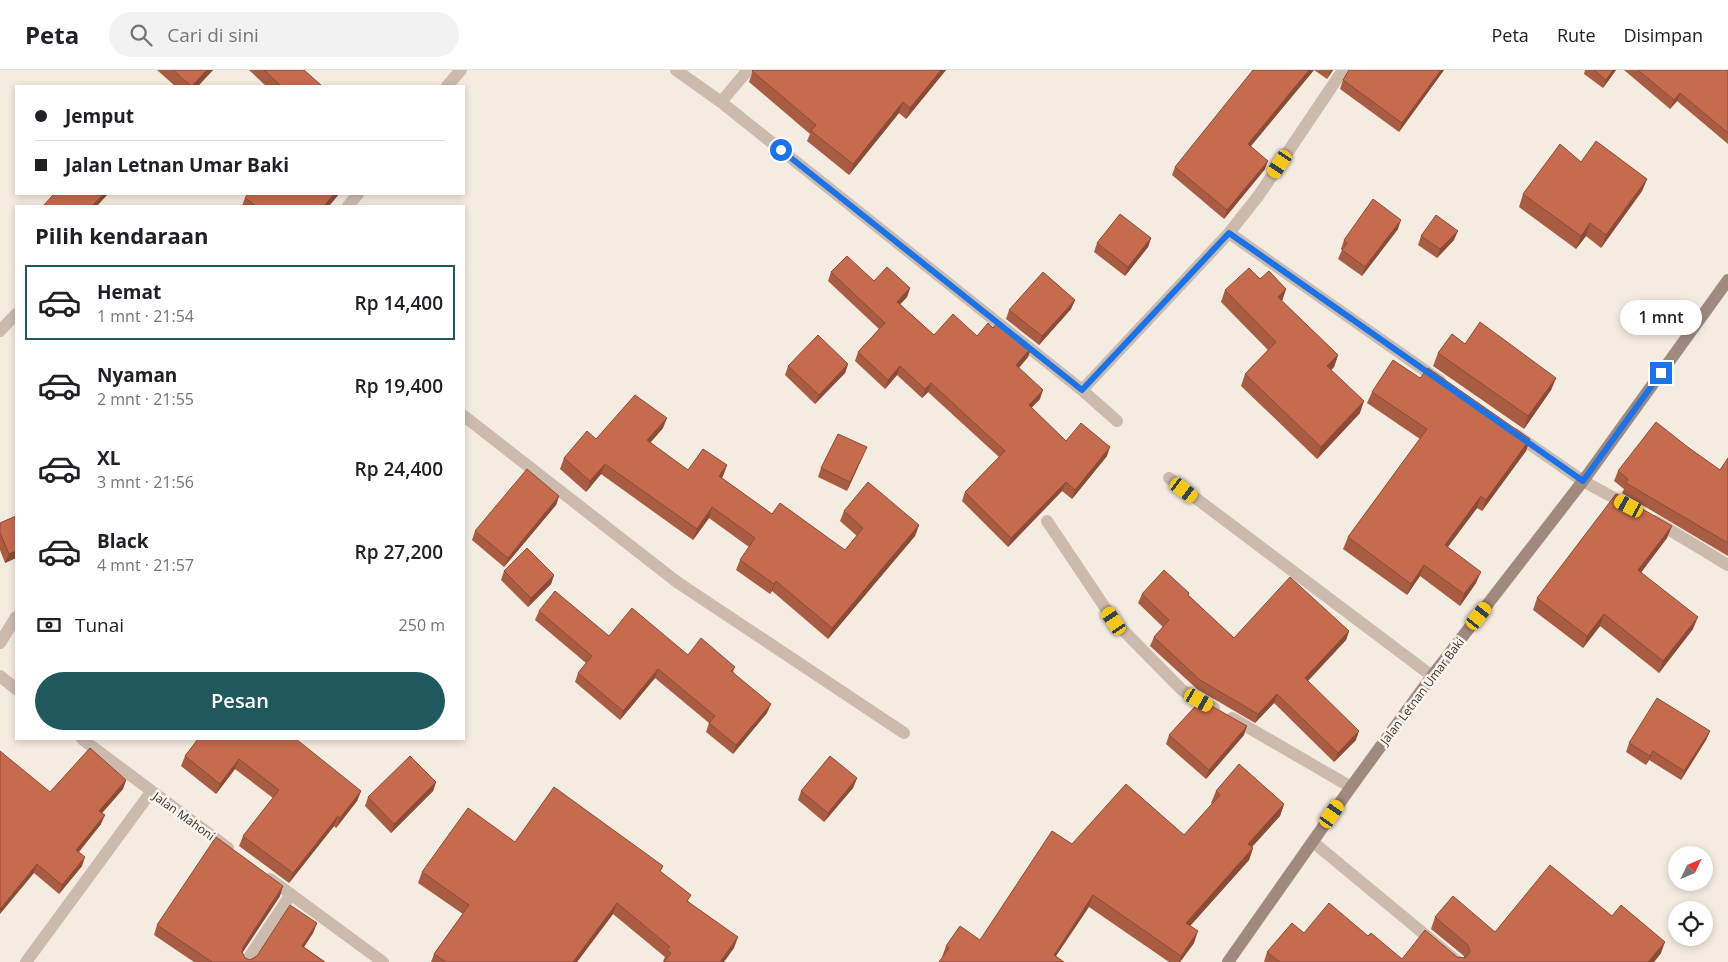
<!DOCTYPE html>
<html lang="id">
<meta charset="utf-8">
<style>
body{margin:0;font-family:"Open Sans",sans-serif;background:#f2f2f2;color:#202124;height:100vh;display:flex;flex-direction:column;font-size:19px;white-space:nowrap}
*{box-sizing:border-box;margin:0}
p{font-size:16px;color:#757577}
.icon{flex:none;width:28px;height:28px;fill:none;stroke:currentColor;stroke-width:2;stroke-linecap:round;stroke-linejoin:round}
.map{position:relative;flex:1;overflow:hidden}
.sheet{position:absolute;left:15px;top:135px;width:450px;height:535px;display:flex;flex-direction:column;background:#fff;border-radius:0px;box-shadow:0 2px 8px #0003}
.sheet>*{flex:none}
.top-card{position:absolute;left:15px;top:15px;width:450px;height:110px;border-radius:0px;box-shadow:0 2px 8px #0003;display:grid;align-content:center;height:110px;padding:0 20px;background:#fff}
.needle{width:32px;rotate:46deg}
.fabs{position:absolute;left:1668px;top:776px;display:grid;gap:10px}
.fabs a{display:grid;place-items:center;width:45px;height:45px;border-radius:50%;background:#fff;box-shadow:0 2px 8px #0003;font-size:25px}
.end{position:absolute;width:22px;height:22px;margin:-11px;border:6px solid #1a73e8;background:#fff;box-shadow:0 0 0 2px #fff}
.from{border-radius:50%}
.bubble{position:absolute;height:35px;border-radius:18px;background:#fff;box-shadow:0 2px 8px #0003;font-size:16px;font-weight:600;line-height:35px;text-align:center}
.car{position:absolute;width:15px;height:30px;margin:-15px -8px;border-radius:6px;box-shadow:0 0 4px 1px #0007;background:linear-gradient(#f5c518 24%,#345 0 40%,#f5c518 0 76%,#345 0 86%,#f5c518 0)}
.top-card b{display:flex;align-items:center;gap:18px;height:48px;font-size:19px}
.top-card b+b{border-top:1px solid #e0e0e0}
.top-card i{width:12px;height:12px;background:#202124}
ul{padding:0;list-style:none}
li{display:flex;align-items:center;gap:15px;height:75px;margin:0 10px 8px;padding:0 10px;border:2px solid transparent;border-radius:0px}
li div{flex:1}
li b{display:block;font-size:19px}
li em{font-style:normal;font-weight:600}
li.selected{border-color:#20595d}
li>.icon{width:45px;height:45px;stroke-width:1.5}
h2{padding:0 20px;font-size:22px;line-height:60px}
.pay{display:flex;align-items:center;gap:12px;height:55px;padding:0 20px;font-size:19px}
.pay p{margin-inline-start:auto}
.button{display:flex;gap:10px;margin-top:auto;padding:10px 20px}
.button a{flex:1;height:58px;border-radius:30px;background:#20595d;color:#fff;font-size:20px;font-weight:600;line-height:58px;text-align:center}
header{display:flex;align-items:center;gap:30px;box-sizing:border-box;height:70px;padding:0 25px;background:#fff;border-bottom:1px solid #e0e0e0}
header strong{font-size:24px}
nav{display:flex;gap:28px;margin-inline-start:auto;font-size:18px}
.search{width:350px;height:45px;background:#f2f2f2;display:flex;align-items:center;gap:12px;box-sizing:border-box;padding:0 18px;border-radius:28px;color:#757577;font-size:19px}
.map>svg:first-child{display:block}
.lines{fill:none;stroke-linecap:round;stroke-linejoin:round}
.street{stroke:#ccbbad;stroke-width:12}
.secondary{stroke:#a08a7e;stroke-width:12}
.wall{fill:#aa5c42}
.shaded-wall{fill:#8b4b36}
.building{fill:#c66b4d;stroke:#8b4b36}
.route{stroke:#1a73e8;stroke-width:6}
.labels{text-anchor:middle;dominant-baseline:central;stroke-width:5;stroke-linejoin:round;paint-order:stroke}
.street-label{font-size:12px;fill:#3b302b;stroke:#fbf5ee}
</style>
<header>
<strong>Peta</strong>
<div class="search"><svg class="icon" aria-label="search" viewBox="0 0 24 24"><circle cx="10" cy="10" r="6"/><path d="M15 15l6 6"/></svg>Cari di sini</div>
<nav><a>Peta</a><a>Rute</a><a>Disimpan</a></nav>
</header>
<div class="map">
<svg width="1728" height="892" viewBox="0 0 1728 892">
<rect width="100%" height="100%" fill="#f4ebe1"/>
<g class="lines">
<!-- street -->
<path class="street" d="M676 0 721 32 1082 320 1117 351
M447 16 461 0
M721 32 748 0
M348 136 358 124
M1229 163 1440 311
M0 261 16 244
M1082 320 1229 163 1259 125 1343 0
M464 346 677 512 904 663
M1515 364 1583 411 1627 435
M1169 408 1432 606
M1047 451 1114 551 1182 620 1214 638
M1655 451 1728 495
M0 573 16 547
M0 606 16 619
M1232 648 1351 717
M82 669 228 778
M1313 772 1458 892
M270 809 383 892
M26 892 151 722
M246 892 291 824"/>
<!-- secondary -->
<path class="secondary" d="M1228 892 1351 717 1432 606 1583 411 1728 210"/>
</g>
<!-- wall -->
<path class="wall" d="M157 0H213L198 16H175Z
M249 0H304L322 16H266Z
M753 0H946L906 49 899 43 849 105 807 71 810 64 749 12Z
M1314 0 1251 76 1265 99 1224 149 1172 105 1175 97Z
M1314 0H1333L1327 9Z
M1349 0H1444L1399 62 1340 19 1343 10Z
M1585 0H1616L1603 18 1584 4Z
M1624 0H1728V74L1677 31 1670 39Z
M1581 92 1647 109 1642 121 1601 178 1586 166 1576 179 1519 137 1523 124Z
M248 124H339L329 136H242L245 128Z
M1398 159 1362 206 1338 189 1342 180 1341 179 1344 170Z
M1421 166 1454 170 1437 188 1418 175Z
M1151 168 1148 177 1125 206 1094 182 1097 173Z
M831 202 910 218 907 227 900 234 934 265 977 266 993 258 1031 278 1028 287 1019 298 1040 329 1031 338 1066 371 1107 386 1072 429 1062 421 1008 477 962 431 965 422 999 387 928 322 922 328 897 305 885 319 855 291 858 282 879 259 828 211Z
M1260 209 1286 219 1282 231 1338 285 1334 297 1331 300 1360 343 1317 389 1241 316 1245 304 1268 280 1221 232 1225 220Z
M1075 230 1071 239 1039 275 1006 249 1009 240Z
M1465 274 1556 308 1551 320 1524 359 1433 296 1438 283Z
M848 294 845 303 815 334 785 305 788 296Z
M1420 308 1530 369 1526 381 1482 441 1477 438 1448 477 1476 513 1460 536 1420 506 1407 525 1343 479 1348 467 1420 369 1367 333 1372 322Z
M663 358 650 373 688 400 727 395 722 408 772 444 845 480 857 466 840 451 844 441 919 455 915 466 828 569 772 521 770 524 736 500 740 490 749 477 709 448 693 470 601 404 586 422 560 399 564 388 596 369Z
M1689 378 1720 400 1728 388V486L1622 423 1624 419 1614 411 1618 401Z
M863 386 847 421 818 407 821 398Z
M559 426 556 435 504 497 472 470 475 461Z
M16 446V488L5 493 0 480V453Z
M1667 468 1641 502 1693 559 1659 603 1600 556 1583 578 1533 540 1537 528Z
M504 501 554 505 551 514 528 537 501 510Z
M1189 523 1188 525 1234 568 1349 561 1346 570 1308 611 1356 670 1334 692 1274 633 1255 653 1197 619 1150 576 1154 567 1163 557 1138 533 1142 524Z
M539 541 609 566 735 597 733 602 767 643 733 684 706 662 709 653 655 608 620 650 575 612 578 603 586 593 535 550Z
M1710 661 1706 670 1681 710 1649 690 1646 695 1626 682 1629 673Z
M1169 665H1244L1206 709 1166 674Z
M198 669 361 721 357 731 336 758 334 756 289 813 239 776 243 766 273 728 235 699 216 724 181 696 185 686Z
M857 708 853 718 824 752 798 730 801 721Z
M126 710 123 719 102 743 101 754 79 782 82 796 59 824 34 803 50 722Z
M436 712 433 721 391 763 365 736 368 727Z
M1216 721 1284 734 1280 746 1251 777 1253 778 1249 790 1190 856 1194 873 1180 892H1169L1089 837 942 887 946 876 980 870 1072 774 1184 765 1212 734 1211 733Z
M515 772 661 802 689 832 734 878 664 892 663 891 665 887 613 844 577 892H431L434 884 463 844 418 813 422 802Z
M280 826 242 883 245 888 250 890 317 853 313 863 304 877 325 892H194L154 865 157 855Z
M1612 846 1661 883 1654 892H1264L1267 882 1304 863 1402 889 1457 887 1464 888V886L1431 859 1435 847 1495 862Z"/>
<!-- shaded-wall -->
<path class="shaded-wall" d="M207 0H213L198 16H192Z
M941 0H946L906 49 910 38Z
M1309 0H1314L1245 83 1248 74Z
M1331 0H1333L1327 9Z
M1441 0H1444L1399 62 1402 53Z
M1613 0H1616L1603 18 1606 10Z
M1680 23 1677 31 1670 39 1674 30Z
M903 32 899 43 849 105 853 94Z
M1268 91 1265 99 1224 149 1227 140Z
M1647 109 1642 121 1601 178 1606 165Z
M103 124H108L97 136H92Z
M334 124H339L329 136H324Z
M1401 150 1398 159 1362 206 1365 197Z
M1590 153 1586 166 1576 179 1581 166Z
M1458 161 1454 170 1437 188 1440 179Z
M1151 168 1148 177 1125 206 1128 197Z
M910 218 907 227 894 241 897 232Z
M1286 219 1282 231 1278 227Z
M1075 230 1071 239 1039 275 1042 266Z
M1031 278 1028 287 1013 304 1016 295Z
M1338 285 1334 297 1323 308 1327 296Z
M848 294 845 303 815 334 819 325Z
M900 296 897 305 885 319 888 310Z
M1556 308 1551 320 1524 359 1528 346Z
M931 313 928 322 922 328 925 319Z
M1043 320 1040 329 1025 344 1029 335Z
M1364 331 1360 343 1317 389 1321 377Z
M667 348 663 358 643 381 647 370Z
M1530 369 1526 381 1482 441 1486 430Z
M867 377 863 386 847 421 850 412Z
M1110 377 1107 386 1072 429 1075 420Z
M605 394 601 404 586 422 590 411Z
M727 395 723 406 715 417 719 406Z
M1066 412 1062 421 1008 477 1011 468Z
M559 426 556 435 504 497 508 488Z
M1481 426 1477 438 1440 487 1445 475Z
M712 437 709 448 693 470 697 459Z
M919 455 915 466 828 569 832 558Z
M1672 456 1667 468 1634 512 1638 500Z
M16 481V488L5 493 9 484Z
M1424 495 1420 506 1407 525 1411 514Z
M1481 502 1476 513 1460 536 1464 524Z
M554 505 551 514 528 537 531 528Z
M776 511 772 521 770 524 774 514Z
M1604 544 1600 556 1583 578 1587 566Z
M1698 547 1693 559 1659 603 1663 591Z
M1349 561 1346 570 1302 617 1305 608Z
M658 599 655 608 620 650 623 641Z
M1277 624 1274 633 1255 653 1258 644Z
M771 634 767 643 733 684 736 675Z
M1247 656 1244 665 1206 709 1209 700Z
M1359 661 1356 670 1334 692 1338 683Z
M1710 661 1706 670 1681 710 1684 701Z
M1653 681 1649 690 1646 695 1650 686Z
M239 689 235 699 216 724 220 714Z
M857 708 853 718 824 752 828 743Z
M126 710 123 719 96 750 99 741Z
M436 712 433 721 391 763 394 754Z
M361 721 357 731 336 758 340 748Z
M1284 734 1280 746 1244 786 1248 774Z
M105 745 101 754 73 789 76 780Z
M338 746 334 756 289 813 293 803Z
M1253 778 1249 790 1182 865 1186 853Z
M85 787 82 796 59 824 62 815Z
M37 794 34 803 0 844V839Z
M283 816 280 826 239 888 243 877Z
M1093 825 1089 837 1052 892 1054 885Z
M617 833 613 844 577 892H573Z
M317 853 313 863 298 886 302 876Z
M1198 861 1194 873 1180 892H1179L1181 886Z
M738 867 734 878 724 892H720Z
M1665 872 1661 883 1654 892H1648Z"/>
<!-- building -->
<path class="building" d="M173 0H207L192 16H191Z
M264 0H304L322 16H281Z
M753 0H941L910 38 903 32 853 94 811 61 816 55 752 1Z
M1253 0H1309L1248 74 1268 91 1227 140 1175 97Z
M1349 0H1441L1402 53 1343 10Z
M1594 0H1613L1606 10Z
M1638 0H1728V63L1680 23 1674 30Z
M1596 71 1647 109 1606 165 1590 153 1581 166 1523 124 1560 74 1581 92Z
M54 124H103L92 136H43Z
M248 124H334L324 136H256L245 128Z
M1373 129 1401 150 1365 197 1342 180 1347 173 1344 170Z
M1120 144 1151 168 1128 197 1097 173Z
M1436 145 1458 161 1440 179 1421 166Z
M847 186 874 211 887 197 910 218 897 232 934 265 953 244 977 266 988 253 993 258 998 252 1031 278 1016 295 1043 320 1029 335 1066 371 1081 353 1110 377 1075 420 1066 412 1011 468 965 422 1005 381 931 313 925 319 900 296 888 310 858 282 885 253 831 202Z
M1249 198 1260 209 1269 201 1286 219 1278 227 1338 285 1327 296 1364 331 1321 377 1245 304 1276 272 1225 220Z
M1043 202 1075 230 1042 266 1009 240Z
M1480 252 1556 308 1528 346 1438 283 1452 264 1465 274Z
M818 265 848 294 819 325 788 296Z
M1393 290 1420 308 1428 298 1530 369 1486 430 1481 426 1445 475 1481 502 1464 524 1424 495 1411 514 1348 467 1427 359 1372 322Z
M635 325 667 348 647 370 688 400 703 379 727 395 719 406 772 444 780 433 845 480 863 458 844 441 868 412 919 455 832 558 776 511 774 514 740 490 755 468 712 437 697 459 605 394 590 411 564 388 587 361 596 369Z
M1656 352 1689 378 1720 400 1728 388V473L1626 413 1628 409 1618 401Z
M838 364 867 377 850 412 821 398Z
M527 399 559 426 508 488 475 461Z
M1616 424 1672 456 1638 500 1698 547 1663 591 1604 544 1587 566 1537 528Z
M16 446V481L9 484 0 463V453Z
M527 478 554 505 531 528 504 501Z
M1164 500 1189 523 1188 525 1234 568 1290 507 1349 561 1305 608 1359 661 1338 683 1277 624 1258 644 1200 610 1154 567 1169 550 1142 524Z
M555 521 609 566 632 538 688 585 701 568 735 597 731 601 771 634 736 675 709 653 715 646 658 599 623 641 578 603 592 586 539 541Z
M1657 628 1710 661 1684 701 1653 681 1650 686 1629 673Z
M1201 630 1247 656 1209 700 1169 665Z
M198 669H296L361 721 340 748 338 746 293 803 243 766 279 720 239 689 220 714 185 686Z
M90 678 126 710 99 741 105 745 76 780 85 787 62 815 37 794 0 839V681L50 722Z
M410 686 436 712 394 754 368 727Z
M830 686 857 708 828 743 801 721Z
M1239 694 1284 734 1248 774 1253 778 1186 853 1198 861 1181 886 1093 825 1054 885 1064 892H939L949 878 946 876 960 856 980 870 1052 761 1072 774 1126 714 1184 765 1220 725 1216 721Z
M554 717 663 796 660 801 691 825 687 831 738 867 720 892H664L671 883 667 880 670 877 617 833 573 892H446L434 884 469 835 422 802 468 738 515 772Z
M216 767 283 816 243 877 242 882 245 888 250 890 257 886 290 835 317 853 302 876 325 892H212L157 855Z
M1550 795 1612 846 1621 835 1665 872 1648 892H1280L1267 882 1292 853 1304 863 1329 833 1368 866 1371 863 1402 889 1425 860 1457 887 1465 888 1470 882 1468 875 1435 847 1453 826 1495 862Z"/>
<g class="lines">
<!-- route -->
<path class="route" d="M781 80 1082 320 1229 163 1583 411 1661 303"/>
</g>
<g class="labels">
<!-- street labels -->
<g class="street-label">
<text transform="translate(1422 621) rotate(-53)">Jalan Letnan Umar Baki</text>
<text transform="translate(184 746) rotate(36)">Jalan Mahoni</text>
</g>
</g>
</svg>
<div class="fabs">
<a><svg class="needle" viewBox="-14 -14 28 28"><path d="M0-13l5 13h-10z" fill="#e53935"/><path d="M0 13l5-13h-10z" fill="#757577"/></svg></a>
<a><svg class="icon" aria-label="locate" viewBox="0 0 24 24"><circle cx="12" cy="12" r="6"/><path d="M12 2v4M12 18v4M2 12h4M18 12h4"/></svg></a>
</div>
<i class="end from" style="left:781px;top:80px"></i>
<i class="end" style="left:1661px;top:303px"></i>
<div class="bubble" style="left:1620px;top:230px;width:82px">1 mnt</div>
<i class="car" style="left:1280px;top:94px;rotate:214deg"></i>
<i class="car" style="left:1184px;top:420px;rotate:127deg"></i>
<i class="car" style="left:1629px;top:436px;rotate:298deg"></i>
<i class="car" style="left:1479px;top:546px;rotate:38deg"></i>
<i class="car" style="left:1114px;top:551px;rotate:326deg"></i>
<i class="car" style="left:1199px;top:630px;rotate:120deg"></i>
<i class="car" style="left:1332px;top:744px;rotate:35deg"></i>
<div class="top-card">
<b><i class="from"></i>Jemput</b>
<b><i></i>Jalan Letnan Umar Baki</b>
</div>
<section class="sheet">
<h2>Pilih kendaraan</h2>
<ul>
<li class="selected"><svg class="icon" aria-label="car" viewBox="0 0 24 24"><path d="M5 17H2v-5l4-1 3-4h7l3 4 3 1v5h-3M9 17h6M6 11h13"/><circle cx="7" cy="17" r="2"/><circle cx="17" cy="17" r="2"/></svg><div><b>Hemat</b><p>1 mnt · 21:54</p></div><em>Rp 14,400</em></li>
<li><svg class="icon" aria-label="car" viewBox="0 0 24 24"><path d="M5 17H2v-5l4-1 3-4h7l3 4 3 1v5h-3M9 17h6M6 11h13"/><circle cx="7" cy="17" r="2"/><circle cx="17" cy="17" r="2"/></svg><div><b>Nyaman</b><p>2 mnt · 21:55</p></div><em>Rp 19,400</em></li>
<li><svg class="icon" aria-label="car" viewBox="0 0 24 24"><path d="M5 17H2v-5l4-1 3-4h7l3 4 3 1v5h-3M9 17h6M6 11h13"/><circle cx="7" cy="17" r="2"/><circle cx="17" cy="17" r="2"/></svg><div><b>XL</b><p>3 mnt · 21:56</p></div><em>Rp 24,400</em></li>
<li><svg class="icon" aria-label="car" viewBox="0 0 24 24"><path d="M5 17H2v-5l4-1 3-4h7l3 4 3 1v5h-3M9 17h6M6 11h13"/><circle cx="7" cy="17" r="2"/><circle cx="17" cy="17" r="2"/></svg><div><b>Black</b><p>4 mnt · 21:57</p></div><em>Rp 27,200</em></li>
</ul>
<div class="pay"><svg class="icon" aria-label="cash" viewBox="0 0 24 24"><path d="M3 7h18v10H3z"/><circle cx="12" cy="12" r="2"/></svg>Tunai<p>250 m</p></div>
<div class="button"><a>Pesan</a></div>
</section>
</div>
